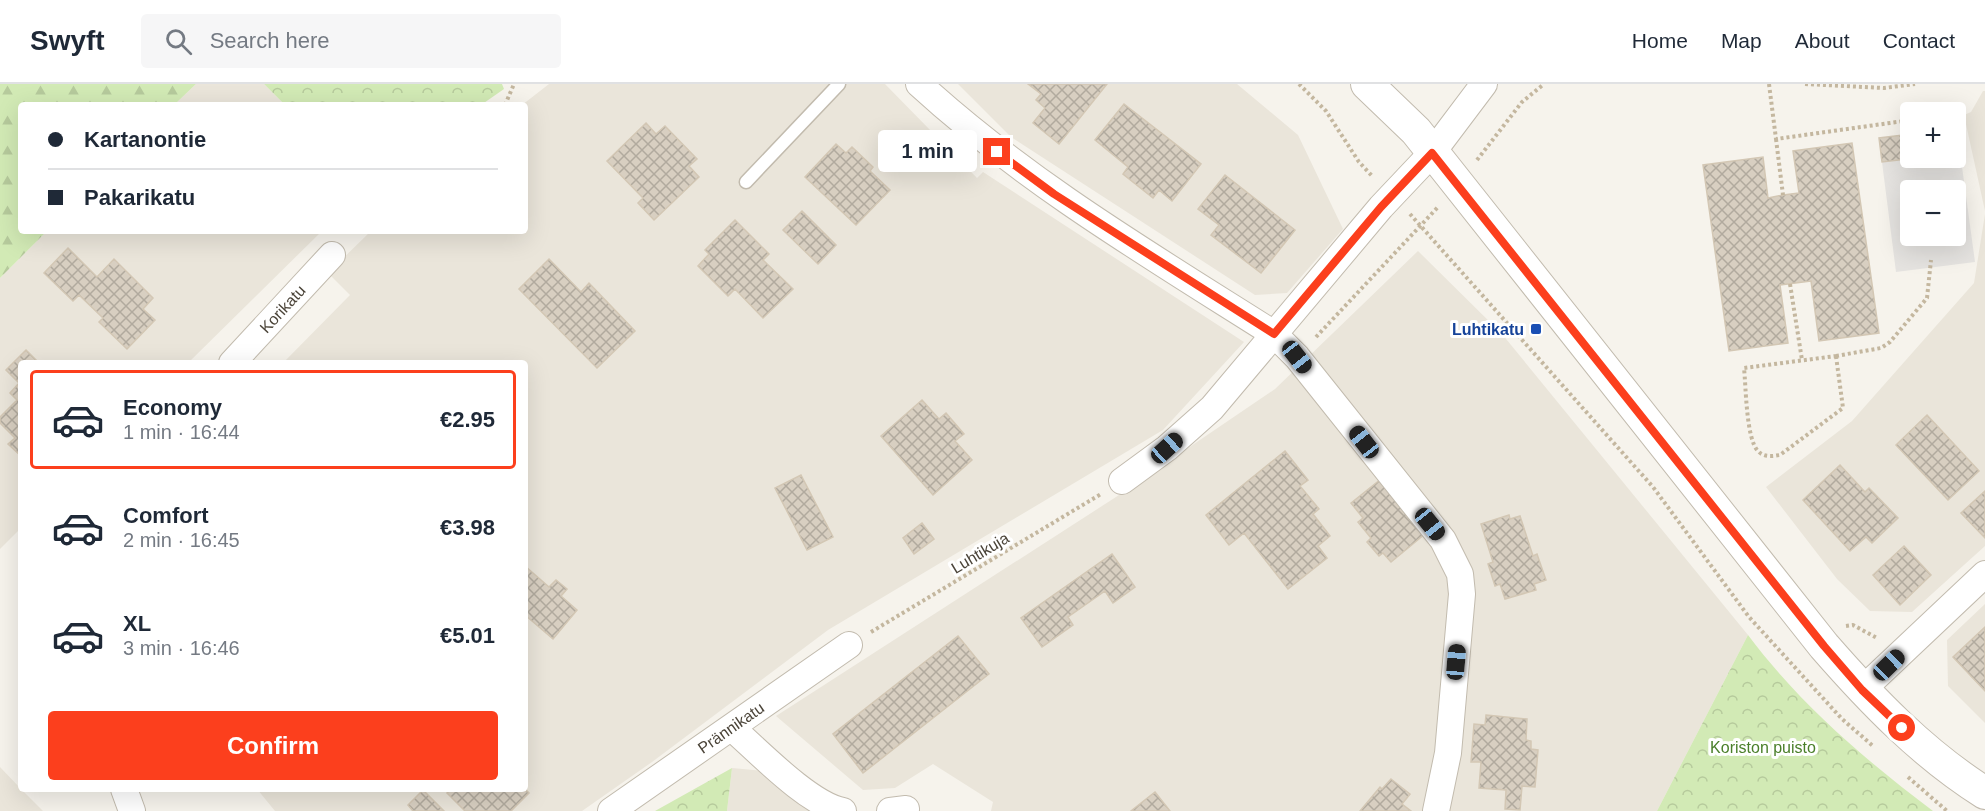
<!DOCTYPE html>
<meta charset="utf-8">
<style>
body{margin:0;font-family:Helvetica,sans-serif;background:#f6f6f7;color:#1f2937;height:100vh;display:flex;flex-direction:column;font-size:22px;white-space:nowrap}
*{box-sizing:border-box;margin:0}
p{font-size:20px;color:#747a83}
.icon{flex:none;width:33px;height:33px;fill:none;stroke:currentColor;stroke-width:2;stroke-linecap:round;stroke-linejoin:round}
.map{position:relative;flex:1;overflow:hidden}
.panel{position:absolute;left:18px;top:276px;width:510px;height:432px;display:flex;flex-direction:column;background:#fff;border-radius:6px;box-shadow:0 6px 24px #0002}
.panel>*{flex:none}
.hud{position:absolute;left:18px;top:18px;width:510px;height:132px;border-radius:6px;box-shadow:0 6px 24px #0002;display:grid;align-content:center;height:132px;padding:0 30px;background:#fff}
.buttons{position:absolute;left:1900px;top:18px;display:grid;gap:12px}
.buttons a{display:grid;place-items:center;width:66px;height:66px;border-radius:6px;background:#fff;box-shadow:0 6px 24px #0002;font-size:30px}
.end{position:absolute;width:27px;height:27px;margin:-14px;border:8px solid #fc3f1d;background:#fff;box-shadow:0 0 0 3px #fff}
.from{border-radius:50%}
.bubble{position:absolute;height:42px;border-radius:6px;background:#fff;box-shadow:0 6px 24px #0002;font-size:20px;font-weight:700;line-height:42px;text-align:center}
.car{position:absolute;width:18px;height:36px;margin:-18px -9px;border-radius:8px;box-shadow:0 0 4px 2px #0007;background:linear-gradient(#222 24%,#8ab4d8 0 40%,#222 0 76%,#8ab4d8 0 86%,#222 0)}
.hud b{display:flex;align-items:center;gap:21px;height:57px;font-size:22px}
.hud b+b{border-top:2px solid #e0e1e3}
.hud i{width:15px;height:15px;background:#1f2937}
ul{padding:10px 0 0;list-style:none}
li{display:flex;align-items:center;gap:18px;height:99px;margin:0 12px 9px;padding:0 18px;border:3px solid transparent;border-radius:6px}
li div{flex:1}
li b{display:block;font-size:22px}
li em{font-style:normal;font-weight:700}
li.selected{border-color:#fc3f1d}
li>.icon{width:54px;height:54px;stroke-width:1.5}
.action{display:flex;gap:12px;margin-top:auto;padding:12px 30px}
.action a{flex:1;height:69px;border-radius:6px;background:#fc3f1d;color:#fff;font-size:24px;font-weight:700;line-height:69px;text-align:center}
header{display:flex;align-items:center;gap:36px;box-sizing:border-box;height:84px;padding:0 30px;background:#fff;border-bottom:2px solid #e0e1e3}
header strong{font-size:28px}
nav{display:flex;gap:33px;margin-inline-start:auto;font-size:21px}
.search{width:420px;height:54px;background:#f6f6f7;display:flex;align-items:center;gap:15px;box-sizing:border-box;padding:0 21px;border-radius:6px;color:#747a83;font-size:22px}
.map>svg:first-child{display:block}
.residential{fill:#eae5da}
.forest{fill:url(#forest-firs)}
.park{fill:url(#park-crowns)}
.parking{fill:#e5e3e0;fill-rule:evenodd}
.building{fill:url(#building-cross-hatch);stroke:#d3c7b4;stroke-width:1.5}
.lines{fill:none;stroke-linecap:round;stroke-linejoin:round}
.service-casing{stroke:#c2bbae;stroke-width:15}
.minor-casing{stroke:#c2bbae;stroke-width:28}
.tertiary-casing{stroke:#c2bbae;stroke-width:34}
.path{stroke:#c4b79f;stroke-width:4;stroke-dasharray:3 3;stroke-linecap:butt}
.service{stroke:#fff;stroke-width:12}
.minor{stroke:#fff;stroke-width:26}
.tertiary{stroke:#fff;stroke-width:32}
.route{stroke:#fc3f1d;stroke-width:8}
.transit-dot{fill:#1a4fb4;stroke:#fff;stroke-width:2}
.labels{text-anchor:middle;dominant-baseline:central;stroke-width:6;stroke-linejoin:round;paint-order:stroke}
.street-label{font-size:16px;fill:#4b4439;stroke:#fff}
.transit-label{font-size:16px;font-weight:bold;fill:#164399;stroke:#fff;text-anchor:end}
.park-label{font-size:16px;fill:#4a7f2a;stroke:#fff}
</style>
<header>
<strong>Swyft</strong>
<div class="search"><svg class="icon" aria-label="search" viewBox="0 0 24 24"><circle cx="10" cy="10" r="6"/><path d="M15 15l6 6"/></svg>Search here</div>
<nav><a>Home</a><a>Map</a><a>About</a><a>Contact</a></nav>
</header>
<div class="map">
<svg width="1985" height="727" viewBox="0 0 1985 727">
<defs>
<pattern id="forest-firs" width="22" height="20" patternUnits="userSpaceOnUse" patternTransform="scale(1.5)"><rect width="22" height="20" fill="#d2eab5"/><path d="M5 1l3.5 6h-7zM16 11l3.5 6h-7z" fill="#b6ca9c"/></pattern>
<pattern id="park-crowns" width="20" height="18" patternUnits="userSpaceOnUse" patternTransform="scale(1.5)"><rect width="20" height="18" fill="#d2eab5"/><path d="M2 6a3 3 0 1 1 6 0M12 15a3 3 0 1 1 6 0" fill="none" stroke="#b6ca9c"/></pattern>
<pattern id="building-cross-hatch" width="8" height="8" patternUnits="userSpaceOnUse" patternTransform="scale(1.5)"><rect width="8" height="8" fill="#d8cfc1"/><path d="M0 0l8 8M0 8l8-8" fill="none" stroke="#b1aa9e"/></pattern>
</defs>
<rect width="100%" height="100%" fill="#f6f3ec"/>
<!-- residential -->
<path class="residential" d="M196 0H264L285 21H174Z
M549 0H885L977 94 983 88 1244 258 1163 346 828 546 652 678 582 727H275L257 705H525V279H283L350 211 328 189 371 147H525V21H522Z
M958 0H1237L1298 51 1343 145 1287 209 1255 211 1011 53Z
M1983 7H1985V127L1964 31 1971 28Z
M1985 130V462L1912 528 1870 527 1837 495 1766 403 1852 337 1974 199Z
M47 147H322L188 279H21V444L0 465V194Z
M1418 167 1502 250 1748 551 1657 727H991L993 718 933 680 895 704 863 706 776 632 1116 413 1275 305Z
M1985 520V639L1948 602 1947 556Z
M0 683 21 705 43 727H0Z
M732 684 764 687 819 727H727Z"/>
<!-- forest -->
<path class="forest" d="M0 0H196L174 21H21V147H47L0 194Z"/>
<!-- park -->
<path class="park" d="M264 0H502L504 5 481 21H285Z
M1748 551C1799 619 1865 676 1933 727H1657Z
M732 684 727 727H655Z"/>
<!-- parking -->
<path class="parking" d="M1956 68H1960L1975 178 1896 188 1882 78 1916 74H1956ZM1911 106H1956V152H1911Z"/>
<!-- building -->
<path class="building" d="M1028 0H1107L1059 60 1033 39 1045 24 1036 16 1041 10Z
M1124 20 1201 80 1172 117 1159 106 1153 114 1123 90 1128 83 1095 56Z
M646 39 656 50 665 42 697 75 689 82 699 93 654 136 638 119 643 114 607 77Z
M1911 50V74H1916L1882 78 1879 54Z
M1852 59 1879 249 1819 257 1811 197 1780 201 1788 259 1729 267 1703 81 1763 73 1768 114 1783 111 1799 109 1793 67Z
M836 60 846 69 852 63 873 83 870 87 890 106 856 141 805 93Z
M1225 91 1295 146 1261 189 1211 151 1219 141 1198 125Z
M802 127 836 161 818 180 783 146Z
M735 136 769 170 763 176 793 205 763 234 735 205 728 212 698 182 709 170 705 166Z
M68 164 97 193 114 175 153 214 143 225 155 236 127 265 99 238 103 234 79 211 73 217 44 189Z
M549 175 581 208 589 199 635 247 597 284 519 205Z
M26 266 39 279H21V372L8 360 15 354 0 339V333L17 316 10 309 19 299 6 286Z
M922 316 939 335 946 329 964 350 955 357 972 376 933 411 881 352Z
M1927 331 1979 387 1948 416 1896 361Z
M1285 367 1308 396 1300 402 1319 425 1313 430 1330 452 1318 462 1327 474 1288 505 1244 449 1229 461 1206 431Z
M1840 381 1865 408 1869 404 1898 434 1872 459 1866 453 1850 467 1803 416Z
M801 391 833 453 807 466 775 404Z
M1381 395 1425 450 1391 478 1383 469 1379 472 1367 458 1371 454 1358 438 1363 434 1351 419Z
M1985 407V454L1961 429Z
M1509 431 1510 435 1520 432 1533 472 1537 470 1546 496 1534 500 1536 506 1505 515 1500 500 1495 502 1488 480 1493 478 1481 440Z
M922 439 934 455 914 470 903 454Z
M1904 462 1931 491 1900 521 1873 491Z
M1112 470 1135 503 1113 519 1105 507 1068 533 1073 541 1042 563 1021 534Z
M525 482 549 503 556 496 567 505 561 512 577 526 553 555 525 531Z
M1985 543V607L1953 573Z
M958 552 989 590 863 689 833 650Z
M1486 631 1527 635 1526 656 1531 657V665L1538 666 1535 703 1522 702 1520 726 1505 725 1506 706 1479 704 1481 678H1471L1474 640 1485 641Z
M1391 695 1410 710 1402 720 1411 727H1360L1380 703 1382 705Z
M451 705H525L529 709 511 727H465L447 709Z
M423 706 444 727H413L408 721Z
M1155 708 1170 727H1131Z"/>
<g class="lines">
<!-- service casing -->
<g class="service-casing">
<path id="service" d="M746 98 839 0"/>
</g>
<!-- minor casing -->
<g class="minor-casing">
<g id="minor">
<path d="M919 0C1026 98 1151 172 1274 250L1297 273 1443 456 1460 490 1462 510 1448 669 1436 727"/>
<path id="s1" d="M232 279 332 171"/>
<path d="M1122 397 1167 364 1212 324 1381 123 1432 69 1484 0"/>
<path d="M1862 606 1985 490"/>
<path d="M732 644C759 668 810 721 843 727"/>
<path d="M124 705 132 727"/>
<path id="s2" d="M611 727 849 561"/>
<path d="M890 727 906 725"/>
</g>
</g>
<!-- tertiary casing -->
<g class="tertiary-casing">
<path id="tertiary" d="M1367 0 1416 47 1824 562C1872 617 1923 670 1985 709"/>
</g>
<!-- path -->
<path class="path" d="M1299 0 1326 27 1359 78 1373 93
M1769 0 1776 55 1911 36
M1805 0 1884 4 1915 0
M505 21 514 0
M1776 55 1783 111
M1477 76 1522 18 1544 0
M1410 130 1653 403 1749 533 1842 635 1873 662
M1790 200 1802 276
M1316 253 1438 123
M1836 272 1843 324 1780 371C1773 372 1764 374 1758 367 1746 355 1746 302 1744 284Z
M1836 272 1881 264 1890 258 1927 214 1931 176
M1846 542 1853 541 1877 554
M871 548 1101 410
M1908 693 1947 727"/>
<!-- service -->
<use href="#service" class="service"/>
<!-- minor -->
<use href="#minor" class="minor"/>
<!-- tertiary -->
<use href="#tertiary" class="tertiary"/>
</g>
<g class="lines">
<!-- route -->
<path class="route" d="M997 68 1054 110 1274 250 1381 123 1432 69 1824 562 1862 606 1902 644"/>
</g>
<!-- markers -->
<rect class="transit-dot" x="1530" y="239" width="12" height="12" rx="3"/>
<g class="labels">
<!-- street labels -->
<g class="street-label">
<text stroke="none"><textPath href="#s1" startOffset="74">Korikatu</textPath></text>
<text transform="translate(980 469) rotate(-31)">Luhtikuja</text>
<text stroke="none"><textPath href="#s2" startOffset="146">Prännikatu</textPath></text>
</g>
<!-- transit labels -->
<g class="transit-label">
<text x="1524" y="245">Luhtikatu</text>
</g>
<!-- park labels -->
<g class="park-label">
<text x="1763" y="663">Koriston puisto</text>
</g>
</g>
</svg>
<div class="buttons">
<a>+</a>
<a>−</a>
</div>
<i class="end from" style="left:1902px;top:644px"></i>
<i class="end" style="left:997px;top:68px"></i>
<div class="bubble" style="left:878px;top:46px;width:99px">1 min</div>
<i class="car" style="left:1297px;top:273px;rotate:142deg"></i>
<i class="car" style="left:1364px;top:358px;rotate:322deg"></i>
<i class="car" style="left:1167px;top:364px;rotate:48deg"></i>
<i class="car" style="left:1430px;top:440px;rotate:141deg"></i>
<i class="car" style="left:1456px;top:578px;rotate:5deg"></i>
<i class="car" style="left:1889px;top:581px;rotate:46deg"></i>
<div class="hud">
<b><i class="from"></i>Kartanontie</b>
<b><i></i>Pakarikatu</b>
</div>
<section class="panel">
<ul>
<li class="selected"><svg class="icon" aria-label="car" viewBox="0 0 24 24"><path d="M5 17H2v-5l4-1 3-4h7l3 4 3 1v5h-3M9 17h6M6 11h13"/><circle cx="7" cy="17" r="2"/><circle cx="17" cy="17" r="2"/></svg><div><b>Economy</b><p>1 min · 16:44</p></div><em>€2.95</em></li>
<li><svg class="icon" aria-label="car" viewBox="0 0 24 24"><path d="M5 17H2v-5l4-1 3-4h7l3 4 3 1v5h-3M9 17h6M6 11h13"/><circle cx="7" cy="17" r="2"/><circle cx="17" cy="17" r="2"/></svg><div><b>Comfort</b><p>2 min · 16:45</p></div><em>€3.98</em></li>
<li><svg class="icon" aria-label="car" viewBox="0 0 24 24"><path d="M5 17H2v-5l4-1 3-4h7l3 4 3 1v5h-3M9 17h6M6 11h13"/><circle cx="7" cy="17" r="2"/><circle cx="17" cy="17" r="2"/></svg><div><b>XL</b><p>3 min · 16:46</p></div><em>€5.01</em></li>
</ul>
<div class="action"><a>Confirm</a></div>
</section>
</div>
